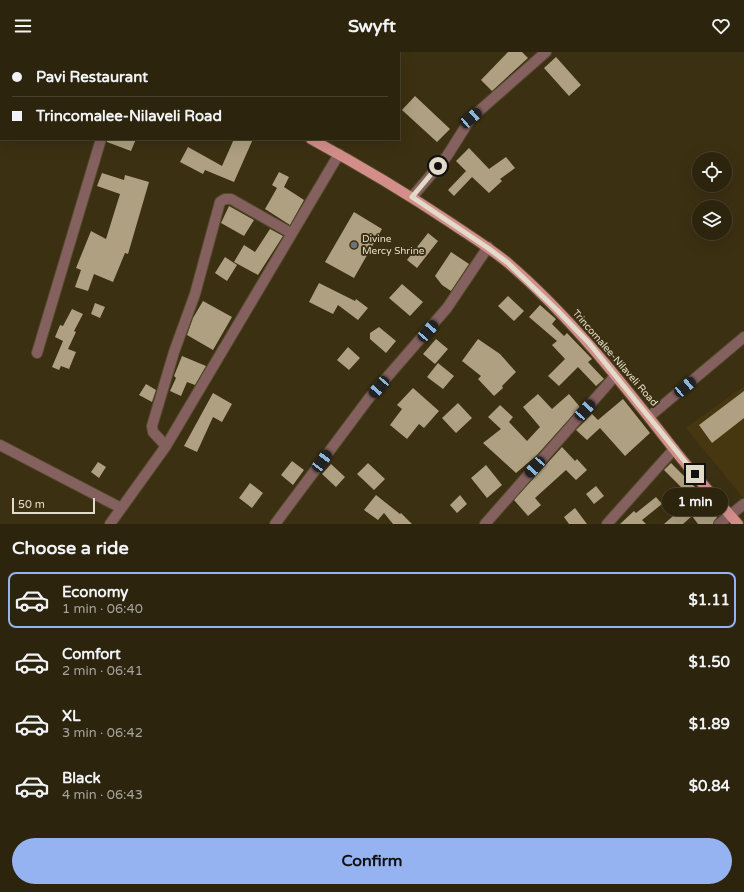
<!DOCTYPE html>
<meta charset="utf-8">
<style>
body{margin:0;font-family:"Varela Round",sans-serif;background:#352c17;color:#f1f3f6;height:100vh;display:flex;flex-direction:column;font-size:15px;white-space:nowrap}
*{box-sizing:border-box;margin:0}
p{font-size:13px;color:#a7a49e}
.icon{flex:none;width:22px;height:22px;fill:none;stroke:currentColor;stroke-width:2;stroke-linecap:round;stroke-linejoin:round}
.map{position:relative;height:472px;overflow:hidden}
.side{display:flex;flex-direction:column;background:#2d240e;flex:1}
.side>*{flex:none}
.guide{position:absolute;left:0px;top:0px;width:400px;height:88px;box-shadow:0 4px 16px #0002,0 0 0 1px #48412e;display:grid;align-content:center;height:88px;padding:0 12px;background:#2d240e}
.fabs{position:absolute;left:692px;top:100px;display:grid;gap:8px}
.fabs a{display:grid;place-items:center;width:40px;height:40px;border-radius:50%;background:#2d240e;box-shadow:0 4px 16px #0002,0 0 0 1px #48412e;font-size:20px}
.scale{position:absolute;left:12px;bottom:10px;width:83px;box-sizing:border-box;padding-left:4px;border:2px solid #e2dbca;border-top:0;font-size:11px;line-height:14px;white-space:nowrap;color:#e2dbca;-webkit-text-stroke:3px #3c3012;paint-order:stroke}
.end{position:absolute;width:18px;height:18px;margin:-9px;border:5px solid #e2dbca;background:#111;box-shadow:0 0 0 2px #111}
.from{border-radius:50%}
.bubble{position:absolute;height:28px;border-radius:14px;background:#2d240e;box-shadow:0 4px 16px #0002,0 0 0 1px #48412e;font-size:13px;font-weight:700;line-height:28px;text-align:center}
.car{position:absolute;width:12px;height:24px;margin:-12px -6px;border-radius:5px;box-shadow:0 0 3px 1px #0007;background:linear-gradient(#222 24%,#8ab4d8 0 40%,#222 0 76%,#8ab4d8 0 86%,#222 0)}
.guide b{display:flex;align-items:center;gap:14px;height:38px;font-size:15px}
.guide b+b{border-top:1px solid #48412e}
.guide i{width:10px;height:10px;background:#f1f3f6}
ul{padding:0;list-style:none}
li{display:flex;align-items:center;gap:12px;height:56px;margin:0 8px 6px;padding:0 4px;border:2px solid transparent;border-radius:8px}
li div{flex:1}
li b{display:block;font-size:15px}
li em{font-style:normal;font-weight:700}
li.selected{border-color:#95b2f1}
li>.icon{width:36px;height:36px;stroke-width:1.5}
h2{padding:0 12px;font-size:18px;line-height:48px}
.primary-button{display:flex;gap:8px;margin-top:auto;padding:8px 12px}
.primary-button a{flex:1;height:46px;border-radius:24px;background:#95b2f1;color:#111;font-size:16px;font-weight:700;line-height:46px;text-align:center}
header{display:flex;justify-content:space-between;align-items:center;height:52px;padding:0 12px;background:#2d240e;font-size:18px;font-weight:700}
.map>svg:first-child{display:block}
.built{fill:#463711}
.building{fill:#aea080}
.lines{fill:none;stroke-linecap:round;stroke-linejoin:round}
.minor-casing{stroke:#574b2f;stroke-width:12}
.major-casing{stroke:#574b2f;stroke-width:12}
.minor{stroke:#84615f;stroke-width:10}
.major{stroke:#d48e8a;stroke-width:10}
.route{stroke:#e2dbca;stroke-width:5}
.worship-dot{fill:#6b7280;stroke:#3c3012;stroke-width:1.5}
.labels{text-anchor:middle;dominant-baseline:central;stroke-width:4;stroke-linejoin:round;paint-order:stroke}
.poi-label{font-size:10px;fill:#e2dbca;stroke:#3c3012;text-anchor:start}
.street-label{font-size:10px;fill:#e2dbca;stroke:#3c3012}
</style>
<header><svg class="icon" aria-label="menu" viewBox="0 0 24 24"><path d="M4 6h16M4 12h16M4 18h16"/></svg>Swyft<svg class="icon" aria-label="heart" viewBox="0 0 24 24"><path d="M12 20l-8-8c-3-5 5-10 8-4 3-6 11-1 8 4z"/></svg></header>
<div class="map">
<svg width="744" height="472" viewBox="0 0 744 472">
<rect width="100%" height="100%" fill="#3c3012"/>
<!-- built -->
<path class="built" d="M744 334V447L686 376Z"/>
<!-- building -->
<path class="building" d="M508 0H522L528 6 492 39 481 28Z
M556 5 581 33 569 44 544 16Z
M415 44 450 77 437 90 402 58Z
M107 87H136L131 99 107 90Z
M234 87H253L234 130 205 118 203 122 180 110 188 95 222 114Z
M469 96 489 117 506 105 515 116 500 127 502 129 489 141 472 125 454 144 448 138 466 119 456 109Z
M279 120 289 125 284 135 304 148 290 173 265 157 277 136 272 133Z
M102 121 124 128 125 123 149 130 128 202 125 201 113 230 94 222 88 239 75 235 81 218 76 216 91 179 106 187 120 142 97 134Z
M229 154 254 168 244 184 221 171Z
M354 160 382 177 354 226 325 210Z
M270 177 283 184 258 223 234 210 244 193 255 200Z
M428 181 438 189 417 216 407 208Z
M451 200 469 212 451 239 442 233 435 224Z
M225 205 237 213 227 229 215 221Z
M319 231 355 249 356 247 368 256 358 268 338 253 333 262 309 250Z
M402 232 423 250 410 264 389 246Z
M508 244 524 259 514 269 498 254Z
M203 249 232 265 213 298 187 283 193 266Z
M95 251 105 255 100 266 91 262Z
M540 253 556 267 552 272 564 284 567 281 592 307 588 310 604 327 596 334 578 315 559 334 548 324 565 307 552 293 557 289 529 265Z
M72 257 83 262 74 279 76 280 68 297 76 300 69 317 61 314 59 318 52 315 63 289 55 285 60 273 63 274Z
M379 275 396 289 386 301 370 287V281Z
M436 287 448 297 435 312 423 302Z
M478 287 500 302 516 320 502 334 503 336 494 344 478 327 481 324 462 309Z
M348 295 360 306 349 318 337 308Z
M182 304 206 314 195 333 187 330 181 344 170 339 176 326 174 324Z
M438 311 454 324 443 337 427 325Z
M146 332 156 338 152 350 139 343Z
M413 336 439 359 424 376 419 372 407 387 390 373 402 357 397 353Z
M744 339V366L712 391 699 373Z
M213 341 232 352 222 370 213 365 197 400 184 394Z
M538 342 552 357 569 342 580 355 536 404 516 421 483 391 501 377 488 365 500 353 513 365 509 370 527 389 540 375 523 355Z
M623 347 650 381 625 404 600 376 587 388 576 378 592 362 598 368Z
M458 351 472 366 456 381 442 366Z
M562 395 575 409 577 407 587 418 576 428 566 418 535 446 541 453 528 464 514 448Z
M292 409 304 418 293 433 281 423Z
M98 410 106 415 99 426 91 420Z
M368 411 385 427 374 438 357 422Z
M671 411 697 437 690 444 664 418Z
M331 412 345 425 336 435 322 422Z
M486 413 502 433 487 446 471 426Z
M250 431 263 441 252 456 239 446Z
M596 434 604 444 594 452 586 442Z
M698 442 717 465 713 472H698L692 464 683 472H664Z
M376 443 400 462 401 461 412 472H393L384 461 378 468 364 458Z
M460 443 467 452 457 461 450 453Z
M656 445 662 452 642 468 646 472H620L634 459 636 461Z
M575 456 587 472H569L564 465Z"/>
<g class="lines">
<!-- minor casing -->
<g class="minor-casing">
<path id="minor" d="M210 1V0
M357 1 358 0
M412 145 447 104 471 66 546 0
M37 301 101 87
M650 364 744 285
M0 393 121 456
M166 394 153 380 152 374 174 300 195 242 220 150 225 147H231L291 181
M110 472 166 394 339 102
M275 472 369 346 447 256 488 195
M485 472 615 324
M607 472 674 397
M719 472 744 452"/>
</g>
<!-- major casing -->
<g class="major-casing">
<path id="major" d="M130 0 132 1
M311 87C359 113 406 141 451 171 470 184 490 196 508 211 571 265 622 331 673 396 693 422 716 447 738 472"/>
</g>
<!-- minor -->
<use href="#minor" class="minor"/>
<!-- major -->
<use href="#major" class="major"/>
</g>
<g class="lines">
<!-- route -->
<path class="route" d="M438 114 412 145 488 196 508 211 557 258 589 291 695 422"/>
</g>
<!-- markers -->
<circle class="worship-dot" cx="354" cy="193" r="4"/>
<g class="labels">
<!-- poi labels -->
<g class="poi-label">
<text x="362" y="187">Divine<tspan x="362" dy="12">Mercy Shrine</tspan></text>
</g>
<!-- street labels -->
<g class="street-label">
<text transform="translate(615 306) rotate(49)">Trincomalee-Nilaveli Road</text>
</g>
</g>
</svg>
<div class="fabs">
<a><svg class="icon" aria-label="locate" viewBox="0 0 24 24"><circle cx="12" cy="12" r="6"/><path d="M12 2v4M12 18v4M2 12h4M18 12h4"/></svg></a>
<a><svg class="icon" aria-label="layers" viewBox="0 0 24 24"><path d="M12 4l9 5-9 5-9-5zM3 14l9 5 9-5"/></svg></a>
</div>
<div class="scale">50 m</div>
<i class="end from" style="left:438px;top:114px"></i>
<i class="end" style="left:695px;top:422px"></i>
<div class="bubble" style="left:662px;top:436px;width:66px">1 min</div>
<i class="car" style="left:471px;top:66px;rotate:49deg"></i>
<i class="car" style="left:428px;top:279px;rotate:41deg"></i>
<i class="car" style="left:379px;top:335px;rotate:221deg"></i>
<i class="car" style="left:685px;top:335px;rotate:50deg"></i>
<i class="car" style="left:585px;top:358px;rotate:42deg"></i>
<i class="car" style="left:322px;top:409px;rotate:37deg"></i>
<i class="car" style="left:535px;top:415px;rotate:222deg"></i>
<div class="guide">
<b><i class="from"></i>Pavi Restaurant</b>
<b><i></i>Trincomalee-Nilaveli Road</b>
</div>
</div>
<section class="side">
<h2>Choose a ride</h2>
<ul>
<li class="selected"><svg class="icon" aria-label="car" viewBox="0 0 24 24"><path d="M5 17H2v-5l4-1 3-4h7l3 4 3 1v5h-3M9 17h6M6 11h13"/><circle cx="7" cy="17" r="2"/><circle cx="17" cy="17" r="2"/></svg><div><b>Economy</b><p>1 min · 06:40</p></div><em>$1.11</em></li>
<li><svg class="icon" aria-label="car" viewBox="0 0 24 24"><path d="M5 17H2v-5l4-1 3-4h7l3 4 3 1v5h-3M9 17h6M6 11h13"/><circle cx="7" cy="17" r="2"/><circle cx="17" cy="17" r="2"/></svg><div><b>Comfort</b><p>2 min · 06:41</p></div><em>$1.50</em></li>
<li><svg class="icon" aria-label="car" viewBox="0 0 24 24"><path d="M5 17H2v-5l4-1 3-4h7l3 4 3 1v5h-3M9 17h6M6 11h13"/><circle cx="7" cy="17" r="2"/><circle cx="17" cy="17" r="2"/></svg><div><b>XL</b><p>3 min · 06:42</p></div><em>$1.89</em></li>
<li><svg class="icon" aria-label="car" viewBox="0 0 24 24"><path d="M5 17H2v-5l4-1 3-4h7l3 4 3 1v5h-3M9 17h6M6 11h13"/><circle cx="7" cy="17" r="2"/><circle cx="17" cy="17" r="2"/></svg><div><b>Black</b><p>4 min · 06:43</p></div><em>$0.84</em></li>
</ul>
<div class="primary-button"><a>Confirm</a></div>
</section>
